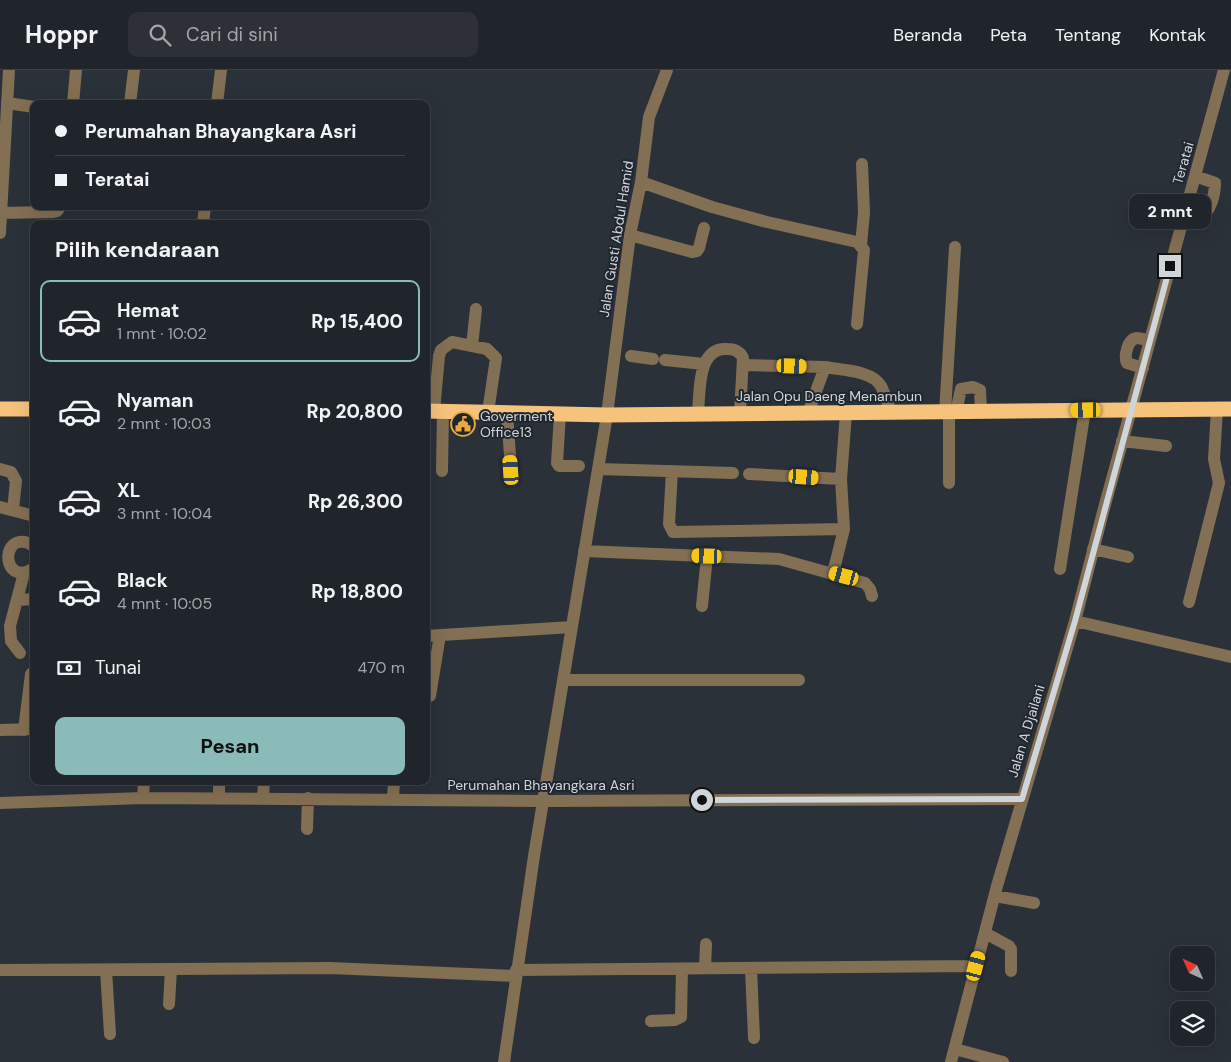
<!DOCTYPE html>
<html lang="id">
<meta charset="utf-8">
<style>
body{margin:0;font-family:"DM Sans",sans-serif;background:#2d3137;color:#f1f3f6;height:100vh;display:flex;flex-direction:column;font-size:19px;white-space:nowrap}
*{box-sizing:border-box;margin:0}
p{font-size:16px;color:#a2a5a9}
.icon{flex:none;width:28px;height:28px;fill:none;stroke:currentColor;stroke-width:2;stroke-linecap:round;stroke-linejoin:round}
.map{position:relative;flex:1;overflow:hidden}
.side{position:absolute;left:30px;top:150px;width:400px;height:565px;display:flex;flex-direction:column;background:#20252b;border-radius:10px;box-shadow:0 5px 20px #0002,0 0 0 1px #3d4247}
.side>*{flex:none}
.hud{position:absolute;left:30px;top:30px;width:400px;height:110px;border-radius:10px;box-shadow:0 5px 20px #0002,0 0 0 1px #3d4247;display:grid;align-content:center;height:110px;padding:0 25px;background:#20252b}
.needle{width:32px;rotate:315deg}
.tools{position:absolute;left:1170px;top:876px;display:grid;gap:10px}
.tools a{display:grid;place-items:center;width:45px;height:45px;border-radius:10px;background:#20252b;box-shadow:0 5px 20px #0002,0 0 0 1px #3d4247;font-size:25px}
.end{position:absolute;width:22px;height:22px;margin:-11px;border:6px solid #d0d5da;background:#111;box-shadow:0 0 0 2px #111}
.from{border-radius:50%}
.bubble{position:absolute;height:35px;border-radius:10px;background:#20252b;box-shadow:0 5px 20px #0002,0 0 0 1px #3d4247;font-size:16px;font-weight:800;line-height:35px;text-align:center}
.car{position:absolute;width:15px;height:30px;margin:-15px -8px;border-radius:6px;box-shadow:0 0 4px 1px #0007;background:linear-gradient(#f5c518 24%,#345 0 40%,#f5c518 0 76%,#345 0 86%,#f5c518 0)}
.hud b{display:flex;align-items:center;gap:18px;height:48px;font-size:19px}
.hud b+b{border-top:1px solid #3d4247}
.hud i{width:12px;height:12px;background:#f1f3f6}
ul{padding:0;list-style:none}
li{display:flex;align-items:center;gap:15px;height:82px;margin:0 10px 8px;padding:0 15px;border:2px solid transparent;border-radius:10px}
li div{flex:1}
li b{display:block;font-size:19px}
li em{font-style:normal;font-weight:800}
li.on{border-color:#8bbbb9}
li>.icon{width:45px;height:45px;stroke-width:1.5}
h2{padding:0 25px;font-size:22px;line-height:60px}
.pay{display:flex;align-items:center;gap:12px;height:55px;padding:0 25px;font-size:19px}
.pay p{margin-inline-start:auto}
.action{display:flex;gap:10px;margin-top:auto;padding:10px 25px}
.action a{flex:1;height:58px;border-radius:10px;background:#8bbbb9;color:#111;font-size:20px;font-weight:800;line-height:58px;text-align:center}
header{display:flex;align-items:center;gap:30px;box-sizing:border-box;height:70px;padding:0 25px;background:#20252b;border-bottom:1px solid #3d4247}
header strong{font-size:24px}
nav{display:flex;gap:28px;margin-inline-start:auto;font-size:18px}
.search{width:350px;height:45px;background:#2d3137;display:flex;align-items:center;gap:12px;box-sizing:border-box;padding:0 18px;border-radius:10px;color:#a2a5a9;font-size:19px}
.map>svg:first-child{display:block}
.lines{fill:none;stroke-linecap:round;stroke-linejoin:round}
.minor{stroke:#836f53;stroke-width:12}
.highway{stroke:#f5c37c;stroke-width:15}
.route{stroke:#d0d5da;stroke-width:6}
.labels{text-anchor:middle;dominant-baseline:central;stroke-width:4;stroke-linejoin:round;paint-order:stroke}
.street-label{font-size:14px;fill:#d0d5da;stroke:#21272f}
.poi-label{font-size:14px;fill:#d0d5da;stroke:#21272f;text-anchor:start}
</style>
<header>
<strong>Hoppr</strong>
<div class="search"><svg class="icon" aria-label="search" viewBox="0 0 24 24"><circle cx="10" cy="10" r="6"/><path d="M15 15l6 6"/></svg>Cari di sini</div>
<nav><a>Beranda</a><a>Peta</a><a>Tentang</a><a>Kontak</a></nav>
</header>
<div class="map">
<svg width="1231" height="992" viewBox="0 0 1231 992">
<rect width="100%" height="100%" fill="#2b3139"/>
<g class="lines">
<!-- minor -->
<path class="minor" d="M7 33 34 37
M73 34 76 0
M130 34 134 0
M217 34 221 0
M641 112 712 137 767 152 857 172 864 180 857 254
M1184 142 1200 146C1211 143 1215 123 1215 113L1195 106
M0 143 52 142 57 141 61 136
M203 154 205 136
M0 163 9 0
M630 165 692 182 697 181 699 178 704 158
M861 175 864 143 862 94
M472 276 476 239
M631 286 653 289
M665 290 704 294
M743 295 825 297
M1143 298 1127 293C1124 287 1127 269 1137 268 1140 268 1146 270 1149 271
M434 341 439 286 441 280 452 272 487 279 496 288 488 342
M507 342 511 400
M956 342 961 319 973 317 980 320 981 342
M698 343C700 322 697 277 727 279 734 279 740 281 743 288L740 343
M808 343 825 297C840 300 872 300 881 316 885 324 888 334 891 343
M945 343 955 177
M560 344 557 393 559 396H579
M1122 371 1166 376
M0 399 11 402 16 411 13 440
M598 399 733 403
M442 401 443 341
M672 401 669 454 673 462 844 459
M749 404 841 409 846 343
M949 413V343
M0 437 34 446
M34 477C30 473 25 471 19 472 0 476 7 516 34 498
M1093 479 1128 487
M584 481 779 489 865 513 870 519 872 526
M1060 499 1085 340
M833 503 844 459 841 409
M17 530 34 529
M1189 532 1219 413 1214 389 1217 339
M702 536 707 486
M1075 551 1231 587
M426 566 572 557
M20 583 11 571 10 556 24 503
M563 610H799
M430 626 440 565
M0 660 34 659
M24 660 31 604
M219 711V728
M143 728 144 711
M263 728 264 711
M393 729 394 711
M0 733 143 728 544 731 1022 729
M307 759 308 728
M995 826 1034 833
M985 863 1009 876 1011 879V901
M705 898 706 874
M751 898 754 968
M0 900 330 898 515 906
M106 900 110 964
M516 900 976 896
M169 934 171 899
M651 951 675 950 681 947 682 899
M955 979 1003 992
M504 992 534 786 607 345 630 165 641 112 649 47 667 0
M951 992 997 816 1075 551 1103 442 1224 0"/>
<!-- highway -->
<path class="highway" d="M0 339H34
M426 341 607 345 1231 339"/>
</g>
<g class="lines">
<!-- route -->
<path class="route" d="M702 730 1022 729 1075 551 1170 196"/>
</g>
<!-- icons -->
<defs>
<g id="civic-ring" transform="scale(1.25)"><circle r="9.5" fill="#21272f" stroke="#eca93b" stroke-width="1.5"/><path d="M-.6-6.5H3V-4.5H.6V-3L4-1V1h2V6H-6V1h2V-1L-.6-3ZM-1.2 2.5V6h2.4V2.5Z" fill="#eca93b"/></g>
</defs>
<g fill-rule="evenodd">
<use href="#civic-ring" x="463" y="354"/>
</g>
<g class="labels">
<!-- street labels -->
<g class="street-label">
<text transform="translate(1183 93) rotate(-74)">Teratai</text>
<text transform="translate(616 169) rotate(-81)">Jalan Gusti Abdul Hamid</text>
<text x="829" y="326">Jalan Opu Daeng Menambun</text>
<text transform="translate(1026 661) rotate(-73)">Jalan A Djailani</text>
<text x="541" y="715">Perumahan Bhayangkara Asri</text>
</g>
<!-- poi labels -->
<g class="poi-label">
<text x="480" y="346">Goverment<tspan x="480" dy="16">Office13</tspan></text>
</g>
</g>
</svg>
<div class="tools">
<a><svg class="needle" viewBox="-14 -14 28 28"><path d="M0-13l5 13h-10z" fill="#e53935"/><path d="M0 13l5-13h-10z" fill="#a2a5a9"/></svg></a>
<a><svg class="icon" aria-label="layers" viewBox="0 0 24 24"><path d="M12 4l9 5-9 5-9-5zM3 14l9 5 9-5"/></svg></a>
</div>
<i class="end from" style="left:702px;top:730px"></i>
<i class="end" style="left:1170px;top:196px"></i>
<div class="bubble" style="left:1129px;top:124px;width:82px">2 mnt</div>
<i class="car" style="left:792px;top:296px;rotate:92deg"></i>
<i class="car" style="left:1086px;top:340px;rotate:269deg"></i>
<i class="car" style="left:511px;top:400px;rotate:356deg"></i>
<i class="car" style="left:804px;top:407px;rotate:94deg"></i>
<i class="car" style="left:707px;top:486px;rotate:272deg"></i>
<i class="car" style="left:844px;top:506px;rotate:285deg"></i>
<i class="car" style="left:976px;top:896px;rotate:15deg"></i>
<div class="hud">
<b><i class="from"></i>Perumahan Bhayangkara Asri</b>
<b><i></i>Teratai</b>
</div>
<section class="side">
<h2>Pilih kendaraan</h2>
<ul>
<li class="on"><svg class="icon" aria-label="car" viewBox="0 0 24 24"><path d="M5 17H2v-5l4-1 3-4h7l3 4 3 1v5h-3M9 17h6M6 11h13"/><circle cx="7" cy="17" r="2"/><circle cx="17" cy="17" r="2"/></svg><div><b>Hemat</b><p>1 mnt · 10:02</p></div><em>Rp 15,400</em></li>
<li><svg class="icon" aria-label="car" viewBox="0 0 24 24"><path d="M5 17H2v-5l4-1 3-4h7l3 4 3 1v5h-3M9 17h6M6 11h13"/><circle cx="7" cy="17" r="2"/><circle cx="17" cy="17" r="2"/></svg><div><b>Nyaman</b><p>2 mnt · 10:03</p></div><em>Rp 20,800</em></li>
<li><svg class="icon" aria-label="car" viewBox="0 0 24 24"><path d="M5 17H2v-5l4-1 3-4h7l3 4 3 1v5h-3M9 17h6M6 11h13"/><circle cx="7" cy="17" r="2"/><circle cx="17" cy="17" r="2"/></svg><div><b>XL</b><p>3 mnt · 10:04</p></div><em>Rp 26,300</em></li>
<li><svg class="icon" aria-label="car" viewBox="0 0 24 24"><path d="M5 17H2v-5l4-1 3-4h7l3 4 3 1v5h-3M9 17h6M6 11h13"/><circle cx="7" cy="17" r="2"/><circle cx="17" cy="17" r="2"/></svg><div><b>Black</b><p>4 mnt · 10:05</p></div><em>Rp 18,800</em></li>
</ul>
<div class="pay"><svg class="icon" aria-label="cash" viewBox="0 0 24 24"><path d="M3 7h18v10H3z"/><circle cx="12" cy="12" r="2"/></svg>Tunai<p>470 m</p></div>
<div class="action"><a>Pesan</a></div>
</section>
</div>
